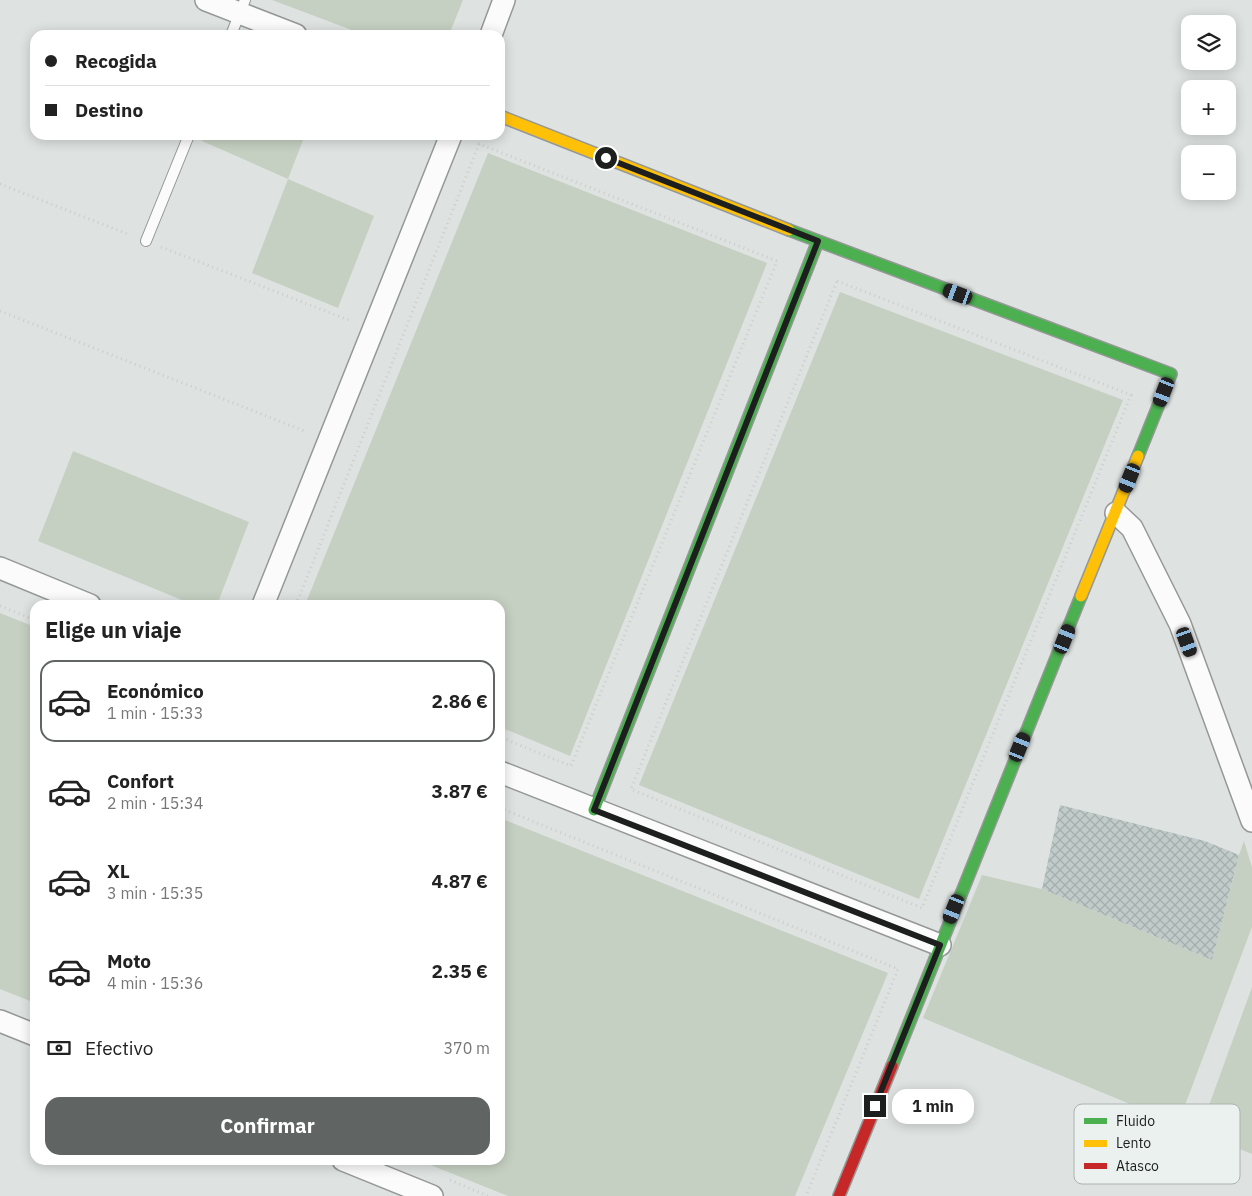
<!DOCTYPE html>
<html lang="es">
<meta charset="utf-8">
<style>
body{margin:0;font-family:"IBM Plex Sans",sans-serif;background:#f6f6f6;color:#222;height:100vh;display:flex;flex-direction:column;font-size:19px;white-space:nowrap}
*{box-sizing:border-box;margin:0}
p{font-size:16px;color:#767676}
.icon{flex:none;width:28px;height:28px;fill:none;stroke:currentColor;stroke-width:2;stroke-linecap:round;stroke-linejoin:round}
.map{position:relative;flex:1;overflow:hidden}
.drawer{position:absolute;left:30px;top:600px;width:475px;height:565px;display:flex;flex-direction:column;background:#fff;border-radius:15px;box-shadow:0 2px 12px #0003}
.drawer>*{flex:none}
.banner{position:absolute;left:30px;top:30px;width:475px;height:110px;border-radius:15px;box-shadow:0 2px 12px #0003;display:grid;align-content:center;height:110px;padding:0 15px;background:#fff}
.tools{position:absolute;left:1181px;top:15px;display:grid;gap:10px}
.tools a{display:grid;place-items:center;width:55px;height:55px;border-radius:10px;background:#fff;box-shadow:0 2px 12px #0003;font-size:25px}
.end{position:absolute;width:22px;height:22px;margin:-11px;border:6px solid #1c1f1e;background:#fff;box-shadow:0 0 0 2px #fff}
.from{border-radius:50%}
.bubble{position:absolute;height:35px;border-radius:15px;background:#fff;box-shadow:0 2px 12px #0003;font-size:16px;font-weight:700;line-height:35px;text-align:center}
.car{position:absolute;width:15px;height:30px;margin:-15px -8px;border-radius:6px;box-shadow:0 0 4px 1px #0007;background:linear-gradient(#222 24%,#8ab4d8 0 40%,#222 0 76%,#8ab4d8 0 86%,#222 0)}
.banner b{display:flex;align-items:center;gap:18px;height:48px;font-size:19px}
.banner b+b{border-top:1px solid #e0e0e0}
.banner i{width:12px;height:12px;background:#222}
ul{padding:0;list-style:none}
li{display:flex;align-items:center;gap:15px;height:82px;margin:0 10px 8px;padding:0 5px;border:2px solid transparent;border-radius:15px}
li div{flex:1}
li b{display:block;font-size:19px}
li em{font-style:normal;font-weight:700}
li.current{border-color:#606462}
li>.icon{width:45px;height:45px;stroke-width:1.5}
h2{padding:0 15px;font-size:22px;line-height:60px}
.pay{display:flex;align-items:center;gap:12px;height:55px;padding:0 15px;font-size:19px}
.pay p{margin-inline-start:auto}
.cta{display:flex;gap:10px;margin-top:auto;padding:10px 15px}
.cta a{flex:1;height:58px;border-radius:15px;background:#606462;color:#fff;font-size:20px;font-weight:700;line-height:58px;text-align:center}
.map>svg:first-child{display:block}
.grass{fill:#c6d0c2}
.building{fill:url(#building-cross-hatch)}
.lines{fill:none;stroke-linecap:round;stroke-linejoin:round}
.lane-casing{stroke:#959897;stroke-width:12}
.street-casing{stroke:#959897;stroke-width:24}
.fast-casing{stroke:#959897;stroke-width:14}
.slow-casing{stroke:#959897;stroke-width:14}
.jam-casing{stroke:#959897;stroke-width:14}
.path{stroke:#cbcccc;stroke-width:3;stroke-dasharray:1 4;stroke-linecap:butt}
.lane{stroke:#fafbfa;stroke-width:10}
.street{stroke:#fafbfa;stroke-width:21}
.fast{stroke:#4caf50;stroke-width:11}
.slow{stroke:#ffc107;stroke-width:11}
.jam{stroke:#c62828;stroke-width:11}
.route{stroke:#1c1f1e;stroke-width:6}
.key{fill:#eaf1ef;stroke:#acb2b0;stroke-width:1}
.key-label{font-size:14px;fill:#1c1f1e}
</style>
<div class="map">
<svg width="1252" height="1196" viewBox="0 0 1252 1196">
<defs>
<pattern id="building-cross-hatch" width="8" height="8" patternUnits="userSpaceOnUse" patternTransform="scale(1.25)"><rect width="8" height="8" fill="#c0cbca"/><path d="M0 0l8 8M0 8l8-8" fill="none" stroke="#a4aead"/></pattern>
</defs>
<rect width="100%" height="100%" fill="#dee3e1"/>
<!-- grass -->
<path class="grass" d="M272 0H463L449 35H365Z
M204 135H305L288 179 374 216 338 308 252 273 288 179 202 141Z
M488 153 767 263 570 756 500 727V605H305Z
M840 292 1123 400 919 899 639 785Z
M73 451 249 522 217 605H194L38 541Z
M0 613 35 627V1003L0 989Z
M500 818 888 973 795 1196H508L418 1160H500Z
M1244 841 1252 867V927L1178 1124 923 1018 982 875 1042 889 1212 960 1239 855Z
M1252 987V1154L1199 1133Z"/>
<!-- building -->
<path class="building" d="M1060 805 1205 841 1239 855 1212 960 1042 889Z"/>
<g class="lines">
<!-- lane casing -->
<g class="lane-casing">
<path id="lane" d="M231 35 245 0
M146 241 189 135"/>
</g>
<!-- street casing -->
<g class="street-casing">
<path id="street" d="M206 0 296 35
M491 35 504 0
M1116 513 1132 528 1180 624 1252 821
M0 568 90 605
M263 605 451 135
M500 772 940 945
M0 1021 35 1035
M343 1160 432 1196"/>
</g>
<!-- fast casing -->
<g class="fast-casing">
<path id="fast" d="M789 230 1171 374 1138 456
M594 810 818 241
M892 1066 1081 596"/>
</g>
<!-- slow casing -->
<g class="slow-casing">
<path id="slow" d="M500 116 789 230
M1081 596 1138 456"/>
</g>
<!-- jam casing -->
<g class="jam-casing">
<path id="jam" d="M839 1196 892 1066"/>
</g>
<!-- path -->
<path class="path" d="M0 184 130 235
M161 247 351 321
M837 281 1131 395 922 908 631 789Z
M0 311 307 432
M296 605 479 144 777 261 571 766 500 737
M0 606 35 620
M500 808 898 969 806 1196
M450 1180 488 1196"/>
<!-- lane -->
<use href="#lane" class="lane"/>
<!-- street -->
<use href="#street" class="street"/>
<!-- fast -->
<use href="#fast" class="fast"/>
<!-- slow -->
<use href="#slow" class="slow"/>
<!-- jam -->
<use href="#jam" class="jam"/>
</g>
<g class="lines">
<!-- route -->
<path class="route" d="M606 158 818 241 594 810 940 945 875 1106"/>
</g>
<!-- legend -->
<rect x="1074" y="1104" width="166" height="80" rx="8" class="key"/>
<rect x="1084" y="1118" width="23" height="6" fill="#4caf50"/>
<rect x="1084" y="1140" width="23" height="7" fill="#ffc107"/>
<rect x="1084" y="1163" width="23" height="6" fill="#c62828"/>
<g class="key-label">
<text x="1116" y="1126">Fluido</text>
<text x="1116" y="1148">Lento</text>
<text x="1116" y="1171">Atasco</text>
</g>
</svg>
<div class="tools">
<a><svg class="icon" aria-label="layers" viewBox="0 0 24 24"><path d="M12 4l9 5-9 5-9-5zM3 14l9 5 9-5"/></svg></a>
<a>+</a>
<a>−</a>
</div>
<i class="end from" style="left:606px;top:158px"></i>
<i class="end" style="left:875px;top:1106px"></i>
<div class="bubble" style="left:892px;top:1089px;width:82px">1 min</div>
<i class="car" style="left:958px;top:294px;rotate:290deg"></i>
<i class="car" style="left:1164px;top:392px;rotate:201deg"></i>
<i class="car" style="left:1130px;top:478px;rotate:202deg"></i>
<i class="car" style="left:1065px;top:639px;rotate:22deg"></i>
<i class="car" style="left:1187px;top:642px;rotate:160deg"></i>
<i class="car" style="left:1020px;top:747px;rotate:22deg"></i>
<i class="car" style="left:954px;top:909px;rotate:202deg"></i>
<div class="banner">
<b><i class="from"></i>Recogida</b>
<b><i></i>Destino</b>
</div>
<section class="drawer">
<h2>Elige un viaje</h2>
<ul>
<li class="current"><svg class="icon" aria-label="car" viewBox="0 0 24 24"><path d="M5 17H2v-5l4-1 3-4h7l3 4 3 1v5h-3M9 17h6M6 11h13"/><circle cx="7" cy="17" r="2"/><circle cx="17" cy="17" r="2"/></svg><div><b>Económico</b><p>1 min · 15:33</p></div><em>2.86 €</em></li>
<li><svg class="icon" aria-label="car" viewBox="0 0 24 24"><path d="M5 17H2v-5l4-1 3-4h7l3 4 3 1v5h-3M9 17h6M6 11h13"/><circle cx="7" cy="17" r="2"/><circle cx="17" cy="17" r="2"/></svg><div><b>Confort</b><p>2 min · 15:34</p></div><em>3.87 €</em></li>
<li><svg class="icon" aria-label="car" viewBox="0 0 24 24"><path d="M5 17H2v-5l4-1 3-4h7l3 4 3 1v5h-3M9 17h6M6 11h13"/><circle cx="7" cy="17" r="2"/><circle cx="17" cy="17" r="2"/></svg><div><b>XL</b><p>3 min · 15:35</p></div><em>4.87 €</em></li>
<li><svg class="icon" aria-label="car" viewBox="0 0 24 24"><path d="M5 17H2v-5l4-1 3-4h7l3 4 3 1v5h-3M9 17h6M6 11h13"/><circle cx="7" cy="17" r="2"/><circle cx="17" cy="17" r="2"/></svg><div><b>Moto</b><p>4 min · 15:36</p></div><em>2.35 €</em></li>
</ul>
<div class="pay"><svg class="icon" aria-label="cash" viewBox="0 0 24 24"><path d="M3 7h18v10H3z"/><circle cx="12" cy="12" r="2"/></svg>Efectivo<p>370 m</p></div>
<div class="cta"><a>Confirmar</a></div>
</section>
</div>
